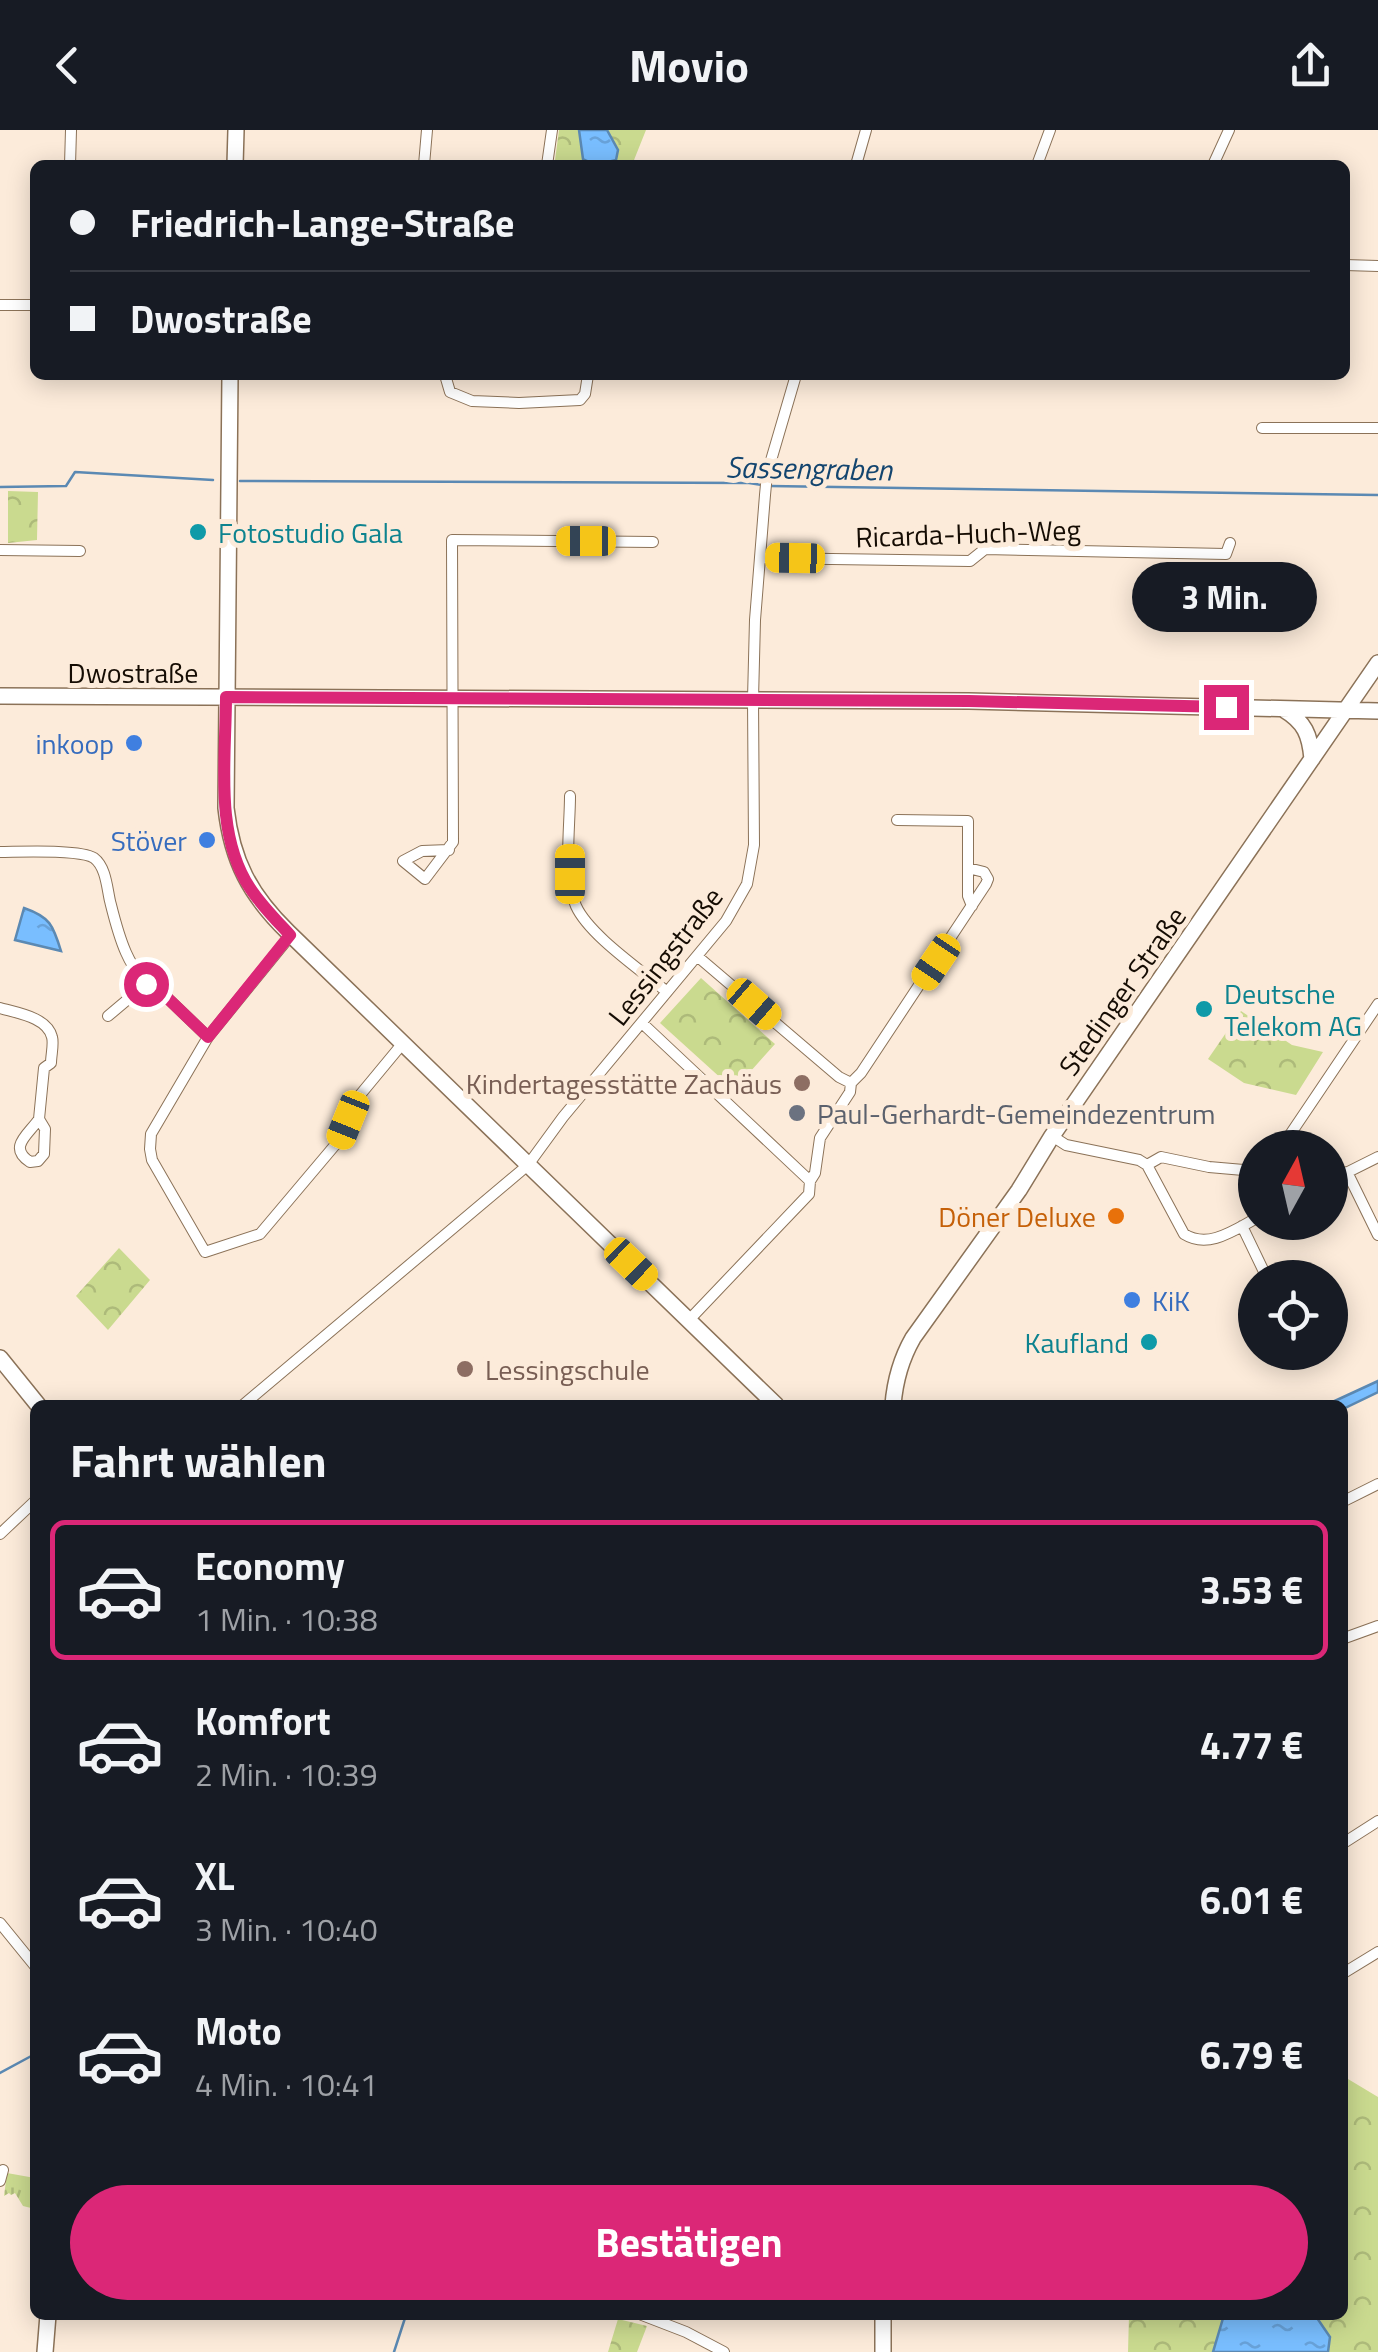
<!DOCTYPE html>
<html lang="de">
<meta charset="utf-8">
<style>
body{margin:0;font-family:"Titillium Web",sans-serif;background:#242831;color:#f1f3f6;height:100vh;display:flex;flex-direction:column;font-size:38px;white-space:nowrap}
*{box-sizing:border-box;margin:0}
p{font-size:32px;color:#9ea1a6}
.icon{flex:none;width:55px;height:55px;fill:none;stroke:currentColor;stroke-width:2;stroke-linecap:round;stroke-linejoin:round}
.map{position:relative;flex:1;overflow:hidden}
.side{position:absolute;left:30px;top:1270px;width:1318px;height:920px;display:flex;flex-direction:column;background:#171b24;border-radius:15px;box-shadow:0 5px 25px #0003}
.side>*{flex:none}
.guide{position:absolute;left:30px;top:30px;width:1320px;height:220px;border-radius:15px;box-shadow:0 5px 25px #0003;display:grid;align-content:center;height:220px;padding:0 40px;background:#171b24}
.needle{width:65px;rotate:8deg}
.buttons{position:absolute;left:1238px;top:1000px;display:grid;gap:20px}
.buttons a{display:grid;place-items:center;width:110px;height:110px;border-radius:50%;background:#171b24;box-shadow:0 5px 25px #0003;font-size:50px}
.end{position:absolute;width:45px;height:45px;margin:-22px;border:12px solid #db2777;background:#fff;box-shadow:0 0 0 5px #fff}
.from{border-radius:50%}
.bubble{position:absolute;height:70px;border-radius:35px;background:#171b24;box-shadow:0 5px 25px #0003;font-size:32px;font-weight:700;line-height:70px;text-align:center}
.car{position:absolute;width:30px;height:60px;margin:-30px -15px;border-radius:12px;box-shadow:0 0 8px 2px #0007;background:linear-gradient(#f5c518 24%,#345 0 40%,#f5c518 0 76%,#345 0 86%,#f5c518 0)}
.guide b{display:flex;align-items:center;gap:35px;height:95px;font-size:38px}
.guide b+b{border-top:2px solid #363941}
.guide i{width:25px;height:25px;background:#f1f3f6}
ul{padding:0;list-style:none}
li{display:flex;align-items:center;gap:30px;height:140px;margin:0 20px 15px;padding:0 20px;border:5px solid transparent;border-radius:15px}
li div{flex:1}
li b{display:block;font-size:38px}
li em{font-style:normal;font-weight:700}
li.current{border-color:#db2777}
li>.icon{width:90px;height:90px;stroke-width:1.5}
h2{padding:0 40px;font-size:45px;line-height:120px}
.cta{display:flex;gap:20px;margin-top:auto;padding:20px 40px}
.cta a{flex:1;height:115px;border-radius:60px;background:#db2777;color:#fff;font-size:40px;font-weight:700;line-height:115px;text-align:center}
header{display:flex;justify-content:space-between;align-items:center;height:130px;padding:0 40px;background:#171b24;font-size:45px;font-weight:700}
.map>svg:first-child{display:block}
.grass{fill:url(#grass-tufts)}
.forest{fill:url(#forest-crowns)}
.water{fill:url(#water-ripples);stroke:#5b89b3;stroke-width:2.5}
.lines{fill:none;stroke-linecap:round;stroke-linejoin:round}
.stream{stroke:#5b89b3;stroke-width:2.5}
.street-casing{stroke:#8b7258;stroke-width:12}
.secondary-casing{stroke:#8b7258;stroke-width:18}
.street{stroke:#fff;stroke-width:10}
.secondary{stroke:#fff;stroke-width:15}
.route{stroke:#db2777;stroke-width:12}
.culture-dot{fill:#0f9aa8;stroke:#fcebda;stroke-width:4}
.shop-dot{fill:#3f7fe0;stroke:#fcebda;stroke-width:4}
.education-dot{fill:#8d6e63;stroke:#fcebda;stroke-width:4}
.worship-dot{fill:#6b7280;stroke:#fcebda;stroke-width:4}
.food-dot{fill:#e8710a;stroke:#fcebda;stroke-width:4}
.labels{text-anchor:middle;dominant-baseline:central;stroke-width:10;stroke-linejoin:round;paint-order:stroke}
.culture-label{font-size:28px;fill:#0d838f;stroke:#fcebda;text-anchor:start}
.street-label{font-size:28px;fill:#150c03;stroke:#fcebda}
.shop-label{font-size:28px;fill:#366cbe;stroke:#fcebda;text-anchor:end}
.education-label{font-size:28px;fill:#785e54;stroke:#fcebda;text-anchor:end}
.worship-label{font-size:28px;fill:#5b616d;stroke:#fcebda;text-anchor:start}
.food-label{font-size:28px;fill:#c56008;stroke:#fcebda;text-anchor:end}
.water-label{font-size:30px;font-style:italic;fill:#13456f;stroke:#fcebda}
</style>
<header><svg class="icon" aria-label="back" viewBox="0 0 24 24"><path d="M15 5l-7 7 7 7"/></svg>Movio<svg class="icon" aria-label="share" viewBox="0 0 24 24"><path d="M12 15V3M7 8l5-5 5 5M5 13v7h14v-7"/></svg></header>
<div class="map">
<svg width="1378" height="2222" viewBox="0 0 1378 2222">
<defs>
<pattern id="grass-tufts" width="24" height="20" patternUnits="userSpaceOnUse" patternTransform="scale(2.5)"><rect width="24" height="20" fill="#cada8f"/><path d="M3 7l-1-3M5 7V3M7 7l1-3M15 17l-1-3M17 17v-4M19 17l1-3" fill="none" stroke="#adba7a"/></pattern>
<pattern id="forest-crowns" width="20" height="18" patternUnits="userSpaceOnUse" patternTransform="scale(2.5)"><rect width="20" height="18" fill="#cada8f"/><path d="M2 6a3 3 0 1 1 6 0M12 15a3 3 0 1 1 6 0" fill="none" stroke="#adba7a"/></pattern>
<pattern id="water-ripples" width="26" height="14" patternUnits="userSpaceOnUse" patternTransform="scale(2.5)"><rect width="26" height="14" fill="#79beff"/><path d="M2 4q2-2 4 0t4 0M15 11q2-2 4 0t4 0" fill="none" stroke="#68a2d9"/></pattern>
</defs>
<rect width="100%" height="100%" fill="#fcebda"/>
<!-- grass -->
<path class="grass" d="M7 2043 35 2048V2079L23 2076 15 2063 11 2065 9 2063 4 2066Z"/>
<!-- forest -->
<path class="forest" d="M559 0H646L632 35H557L555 30Z
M8 361 38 362 37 410 8 413Z
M701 848 775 914 734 960 660 893Z
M1241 881 1292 915 1323 922 1296 965 1244 953 1208 929Z
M119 1118 150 1150 108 1200 76 1166Z
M1343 1946 1378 1967V2222H1128L1129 2185H1342Z
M618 2189 647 2196 637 2222H608Z"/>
<!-- water -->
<path class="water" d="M579 0H607L618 20 616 30C604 33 594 35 583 29Z
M24 778C50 787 53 795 61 821L15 810Z
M1378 1251V1262L1343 1279 1342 1275H1326Z
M1224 2185H1315L1330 2207 1328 2222H1213Z"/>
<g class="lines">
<!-- stream -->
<path class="stream" d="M240 351 749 353 762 355
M770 356 1378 365
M0 357 66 356 75 342 213 350
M0 1943 35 1924
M394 2222 406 2185"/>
<!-- street casing -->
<g class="street-casing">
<path id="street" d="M70 35 71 0
M424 35 427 0
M547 35 552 0
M856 35 866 0
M1037 35 1050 0
M1213 35 1229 0
M1345 135 1378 136
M0 175H35
M445 245 450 262 472 271 519 273 580 270 585 264 588 245
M1262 298H1378
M0 420 80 421
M760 428 970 431 985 419 1226 424 1230 413
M570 666C570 698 563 746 576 776 589 805 641 840 667 862
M897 690 968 691V766L972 776
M449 720 422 721 403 731 425 749 453 712 452 410 653 412
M0 722C19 722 80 719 94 728 106 737 107 758 110 771 117 799 128 847 157 858L208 907
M291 805 208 907 151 1004 150 1019 152 1030 205 1122 260 1104 341 1008 355 971 403 913
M697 826 839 947 851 953
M0 878C17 883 47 887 52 907 54 914 51 925 51 933L44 938 39 989 45 999 44 1024 38 1031 30 1032C7 1017 29 1004 39 989
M108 886 146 854
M642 893 810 1051
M1052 1006 1066 1015 1139 1030 1147 1035 1184 1104C1208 1119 1233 1101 1255 1089
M1281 1018 1378 874
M1147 1035 1161 1027 1209 1037 1255 1041
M1347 1042 1378 1105
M1330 1051 1378 1027
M1242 1096 1267 1148
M689 1190 809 1064 810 1051 815 1043 820 1008 850 962 851 953 861 943 986 754 988 749 984 742 968 738
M243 1275 528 1035 563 987 726 791 747 754 754 715 753 569 755 490 765 365 767 344 796 245
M1342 1372 1378 1354
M0 1404 35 1371
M1342 1509 1378 1496
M1342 1714 1378 1691
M0 1793 35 1836
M1342 1844 1378 1822
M0 2051 3 2040
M642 2185 686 2202 724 2222"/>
</g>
<!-- secondary casing -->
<g class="secondary-casing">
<path id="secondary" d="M235 35 236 0
M230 245 226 678C232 731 250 765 288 802L776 1275
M0 566 969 571 1378 581
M1283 579C1305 592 1310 605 1312 629
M0 1228 38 1275
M893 1275C895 1250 901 1229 913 1208L1019 1060 1052 1006 1378 533
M45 2222 48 2185
M883 2222V2185"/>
</g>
<!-- street -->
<use href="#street" class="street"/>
<!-- secondary -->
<use href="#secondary" class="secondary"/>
</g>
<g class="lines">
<!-- route -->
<path class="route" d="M146 854 157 858 208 907 290 805C276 790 261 775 250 758 214 704 226 628 226 567L969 571 1226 577"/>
</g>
<!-- markers -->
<g class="culture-dot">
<circle cx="198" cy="402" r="10"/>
<circle cx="1204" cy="879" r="10"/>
<circle cx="1149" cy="1212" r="10"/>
</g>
<g class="shop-dot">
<circle cx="134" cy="613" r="10"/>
<circle cx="207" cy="710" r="10"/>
<circle cx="1132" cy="1170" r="10"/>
</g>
<g class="education-dot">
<circle cx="802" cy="953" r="10"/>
<circle cx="465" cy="1239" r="10"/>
</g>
<circle class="worship-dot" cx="797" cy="983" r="10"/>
<circle class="food-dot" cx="1116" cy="1086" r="10"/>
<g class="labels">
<!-- culture labels -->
<g class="culture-label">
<text x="218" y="402">Fotostudio Gala</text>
<text x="1224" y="863">Deutsche<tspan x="1224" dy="32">Telekom AG</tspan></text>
<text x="1129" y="1212" text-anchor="end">Kaufland</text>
</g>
<!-- street labels -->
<g class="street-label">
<text transform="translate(968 403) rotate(-2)">Ricarda-Huch-Weg</text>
<text x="133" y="542">Dwostraße</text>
<text transform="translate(665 826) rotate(-52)">Lessingstraße</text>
<text transform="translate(1122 861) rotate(-55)">Stedinger Straße</text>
</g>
<!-- shop labels -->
<g class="shop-label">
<text x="114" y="613">inkoop</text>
<text x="187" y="710">Stöver</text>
<text x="1152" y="1170" text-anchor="start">KiK</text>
</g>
<!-- education labels -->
<g class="education-label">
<text x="782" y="953">Kindertagesstätte Zachäus</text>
<text x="485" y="1239" text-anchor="start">Lessingschule</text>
</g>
<!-- worship labels -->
<g class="worship-label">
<text x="817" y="983">Paul-Gerhardt-Gemeindezentrum</text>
</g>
<!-- food labels -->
<g class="food-label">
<text x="1096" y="1086">Döner Deluxe</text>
</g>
<!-- water labels -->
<g class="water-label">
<text transform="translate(809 338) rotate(1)">Sassengraben</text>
</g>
</g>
</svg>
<div class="buttons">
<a><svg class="needle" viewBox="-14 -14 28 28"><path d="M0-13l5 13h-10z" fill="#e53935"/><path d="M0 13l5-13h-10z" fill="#9ea1a6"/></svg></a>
<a><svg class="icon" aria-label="locate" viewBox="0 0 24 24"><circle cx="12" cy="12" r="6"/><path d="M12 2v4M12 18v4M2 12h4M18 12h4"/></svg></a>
</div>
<i class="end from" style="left:146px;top:854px"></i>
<i class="end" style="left:1226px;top:577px"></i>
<div class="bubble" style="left:1132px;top:432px;width:185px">3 Min.</div>
<i class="car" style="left:586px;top:411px;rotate:270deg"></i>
<i class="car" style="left:795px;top:428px;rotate:271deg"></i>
<i class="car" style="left:570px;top:744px;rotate:0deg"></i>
<i class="car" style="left:936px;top:832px;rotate:214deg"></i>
<i class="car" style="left:754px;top:874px;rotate:131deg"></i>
<i class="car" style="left:348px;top:990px;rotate:202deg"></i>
<i class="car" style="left:631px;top:1134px;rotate:134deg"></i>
<div class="guide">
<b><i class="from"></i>Friedrich-Lange-Straße</b>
<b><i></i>Dwostraße</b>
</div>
<section class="side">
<h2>Fahrt wählen</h2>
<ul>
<li class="current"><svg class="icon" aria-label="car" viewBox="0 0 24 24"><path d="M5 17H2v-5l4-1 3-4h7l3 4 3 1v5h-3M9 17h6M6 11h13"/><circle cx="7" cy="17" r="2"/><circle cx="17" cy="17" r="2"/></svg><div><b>Economy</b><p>1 Min. · 10:38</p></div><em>3.53 €</em></li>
<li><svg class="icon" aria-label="car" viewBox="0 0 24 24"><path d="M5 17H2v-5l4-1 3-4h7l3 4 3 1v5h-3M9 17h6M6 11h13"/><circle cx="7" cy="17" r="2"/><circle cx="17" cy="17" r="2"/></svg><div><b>Komfort</b><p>2 Min. · 10:39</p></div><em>4.77 €</em></li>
<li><svg class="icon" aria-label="car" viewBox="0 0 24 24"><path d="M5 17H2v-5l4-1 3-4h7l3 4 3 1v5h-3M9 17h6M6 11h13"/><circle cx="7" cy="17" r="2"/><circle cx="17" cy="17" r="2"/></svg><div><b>XL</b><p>3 Min. · 10:40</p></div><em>6.01 €</em></li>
<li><svg class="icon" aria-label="car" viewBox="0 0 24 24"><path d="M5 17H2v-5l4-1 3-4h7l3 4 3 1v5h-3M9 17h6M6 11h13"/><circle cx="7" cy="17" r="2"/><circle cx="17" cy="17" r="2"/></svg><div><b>Moto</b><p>4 Min. · 10:41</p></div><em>6.79 €</em></li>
</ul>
<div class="cta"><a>Bestätigen</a></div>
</section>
</div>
